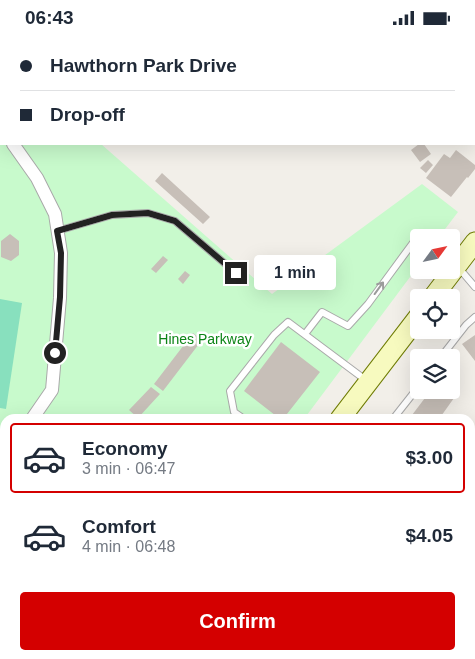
<!DOCTYPE html>
<meta charset="utf-8">
<style>
body{margin:0;font-family:Arial,sans-serif;background:#f6f6f7;color:#1f2937;height:100vh;display:flex;flex-direction:column;font-size:19px;white-space:nowrap}
*{box-sizing:border-box;margin:0}
p{font-size:16px;color:#747a83}
.icon{flex:none;width:28px;height:28px;fill:none;stroke:currentColor;stroke-width:2;stroke-linecap:round;stroke-linejoin:round}
.map{position:relative;flex:1;overflow:hidden}
.panel{position:absolute;left:0px;top:379px;width:475px;height:246px;display:flex;flex-direction:column;background:#fff;border-radius:15px 15px 0 0;box-shadow:0 5px 20px #0002}
.panel>*{flex:none}
.banner{position:absolute;left:0px;top:0px;width:475px;height:110px;box-shadow:0 5px 20px #0002;display:grid;align-content:center;height:110px;padding:0 20px;background:#fff}
.needle{width:32px;rotate:57deg}
.tools{position:absolute;left:410px;top:194px;display:grid;gap:10px}
.tools a{display:grid;place-items:center;width:50px;height:50px;border-radius:5px;background:#fff;box-shadow:0 5px 20px #0002;font-size:25px}
.end{position:absolute;width:22px;height:22px;margin:-11px;border:6px solid #222;background:#fff;box-shadow:0 0 0 2px #fff}
.from{border-radius:50%}
.bubble{position:absolute;height:35px;border-radius:5px;background:#fff;box-shadow:0 5px 20px #0002;font-size:16px;font-weight:700;line-height:35px;text-align:center}
.banner b{display:flex;align-items:center;gap:18px;height:48px;font-size:19px}
.banner b+b{border-top:1px solid #e0e1e3}
.banner i{width:12px;height:12px;background:#1f2937}
ul{padding:9px 0 0;list-style:none}
li{display:flex;align-items:center;gap:15px;height:70px;margin:0 10px 8px;padding:0 10px;border:2px solid transparent;border-radius:5px}
li div{flex:1}
li b{display:block;font-size:19px}
li em{font-style:normal;font-weight:700}
li.active{border-color:#d40000}
li>.icon{width:45px;height:45px;stroke-width:1.5}
.action{display:flex;gap:10px;margin-top:auto;padding:10px 20px}
.action a{flex:1;height:58px;border-radius:5px;background:#d40000;color:#fff;font-size:20px;font-weight:700;line-height:58px;text-align:center}
.status{display:flex;justify-content:space-between;align-items:center;height:35px;padding:0 25px;background:#fff;direction:ltr}
.status svg{height:14px;fill:currentColor}
.map>svg:first-child{display:block}
.park{fill:#c8facc}
.pitch{fill:#88e0be}
.building{fill:#c7bfb8}
.lines{fill:none;stroke-linecap:round;stroke-linejoin:round}
.lane-casing{stroke:#a9a9a9;stroke-width:8}
.street-casing{stroke:#a9a9a9;stroke-width:14}
.secondary-casing{stroke:#707d05;stroke-width:21}
.lane{stroke:#fff;stroke-width:6}
.street{stroke:#fff;stroke-width:12}
.secondary{stroke:#f7fabf;stroke-width:19}
.oneway{stroke:#9c9c9c}
.route{stroke:#222;stroke-width:6}
.labels{text-anchor:middle;dominant-baseline:central;stroke-width:5;stroke-linejoin:round;paint-order:stroke}
.park-label{font-size:14px;fill:#0c8416;stroke:#fff}
</style>
<div class="status"><b>06:43</b><svg viewBox="0 0 49 12"><path d="M0 12V9h3v3zM5 12V6h3v6zM10 12V3h3v9zM15 12V0h3v12zM26 1h20v11H26zM47 4h2v5h-2z"/></svg></div>
<div class="map">
<svg width="475" height="624" viewBox="0 0 475 624">
<rect width="100%" height="100%" fill="#f2efe9"/>
<!-- park -->
<path class="park" d="M0 20 1 21V109H101L272 259 422 149 458 177 439 202H419V230L304 384H5V620H101L96 624H0Z"/>
<!-- pitch -->
<path class="pitch" d="M0 264 22 268 6 374 0 373Z"/>
<!-- building -->
<path class="building" d="M419 109H424L431 119 420 127 411 115Z
M456 115 475 130V134L468 143 467 142 451 162 426 143 444 119 450 123Z
M428 125 433 130 426 138 420 133Z
M162 138 210 182 203 189 155 146Z
M10 199 19 206V220L11 226 1 222V206Z
M163 221 168 225 156 238 151 234Z
M185 236 190 240 183 249 178 244Z
M193 298 202 305 163 356 154 349Z
M475 300V326L462 309Z
M281 307 320 337 283 384H280L244 356Z
M451 350 459 356 439 384H409L431 355H451Z
M151 352 160 359 138 383 129 375Z
M475 426V448L470 442V430Z
M470 483 475 490V505L470 509Z
M330 620H369L364 624H325Z
M420 620H450L453 624H424Z"/>
<g class="lines">
<!-- lane casing -->
<g class="lane-casing">
<path id="lane" d="M428 0 429 1
M375 1 377 0
M474 11 475 10
M474 64 475 65
M57 196 112 180 148 178 175 186 236 238
M458 232 475 252
M305 299 322 277 348 291 368 269 415 205 419 208
M441 322 466 290 475 282
M244 384 234 377 230 356 274 300 288 287 367 346
M393 384 419 351
M470 559 475 565
M470 606 475 613
M216 620 222 624
M204 624 206 620
M282 624 286 620"/>
</g>
<!-- street casing -->
<g class="street-casing">
<path id="street" d="M76 0 77 1
M288 1 289 0
M0 89 1 91
M13 109 37 143 55 179 61 218 60 263 52 355 32 384
M0 425 5 419
M0 568 5 569
M109 620 113 624"/>
</g>
<!-- secondary casing -->
<g class="secondary-casing">
<path id="secondary" d="M433 262 475 207
M340 384 419 281
M140 624 144 620"/>
</g>
<!-- lane -->
<use href="#lane" class="lane"/>
<!-- street -->
<use href="#street" class="street"/>
<!-- secondary -->
<use href="#secondary" class="secondary"/>
</g>
<!-- one-way arrows -->
<defs><path id="oneway-shaft" d="M-6 0H5M1.5-3L5.5 0L1.5 3" fill="none" stroke-width="1.6" stroke-linecap="round" stroke-linejoin="round" transform="scale(1.25)"/></defs>
<use class="oneway" href="#oneway-shaft" transform="translate(379 253) rotate(-54)"/>
<g class="lines">
<!-- route -->
<path class="route" d="M55 318 60 262 61 218 57 196 112 180 148 178 175 186 236 238"/>
</g>
<g class="labels">
<!-- park labels -->
<g class="park-label">
<text x="205" y="304">Hines Parkway</text>
</g>
</g>
</svg>
<div class="tools">
<a><svg class="needle" viewBox="-14 -14 28 28"><path d="M0-13l5 13h-10z" fill="#e53935"/><path d="M0 13l5-13h-10z" fill="#747a83"/></svg></a>
<a><svg class="icon" aria-label="locate" viewBox="0 0 24 24"><circle cx="12" cy="12" r="6"/><path d="M12 2v4M12 18v4M2 12h4M18 12h4"/></svg></a>
<a><svg class="icon" aria-label="layers" viewBox="0 0 24 24"><path d="M12 4l9 5-9 5-9-5zM3 14l9 5 9-5"/></svg></a>
</div>
<i class="end from" style="left:55px;top:318px"></i>
<i class="end" style="left:236px;top:238px"></i>
<div class="bubble" style="left:254px;top:220px;width:82px">1 min</div>
<div class="banner">
<b><i class="from"></i>Hawthorn Park Drive</b>
<b><i></i>Drop-off</b>
</div>
<section class="panel">
<ul>
<li class="active"><svg class="icon" aria-label="car" viewBox="0 0 24 24"><path d="M5 17H2v-5l4-1 3-4h7l3 4 3 1v5h-3M9 17h6M6 11h13"/><circle cx="7" cy="17" r="2"/><circle cx="17" cy="17" r="2"/></svg><div><b>Economy</b><p>3 min · 06:47</p></div><em>$3.00</em></li>
<li><svg class="icon" aria-label="car" viewBox="0 0 24 24"><path d="M5 17H2v-5l4-1 3-4h7l3 4 3 1v5h-3M9 17h6M6 11h13"/><circle cx="7" cy="17" r="2"/><circle cx="17" cy="17" r="2"/></svg><div><b>Comfort</b><p>4 min · 06:48</p></div><em>$4.05</em></li>
</ul>
<div class="action"><a>Confirm</a></div>
</section>
</div>
